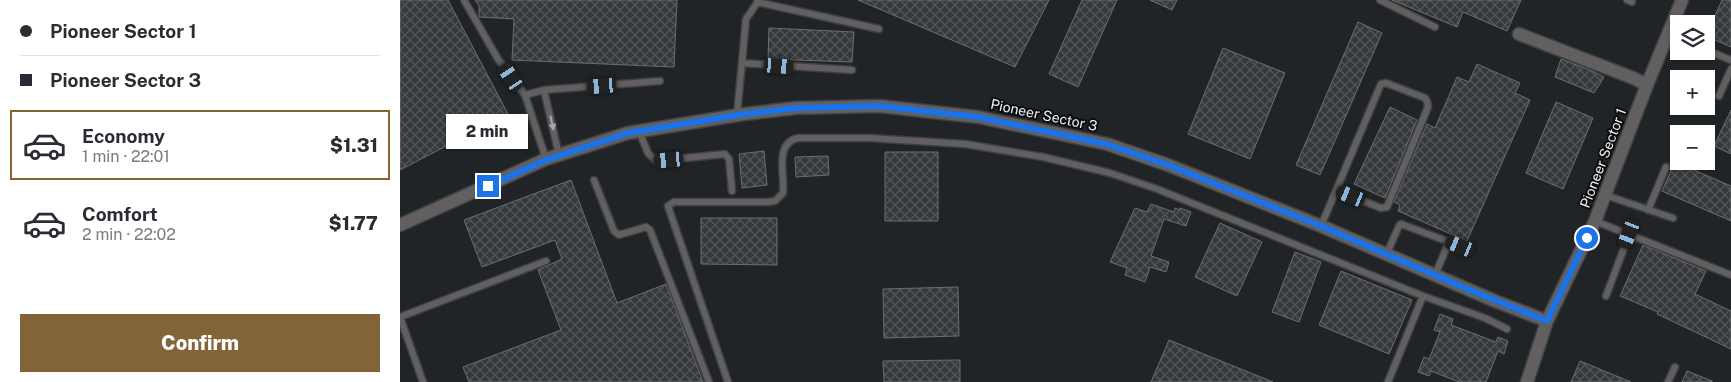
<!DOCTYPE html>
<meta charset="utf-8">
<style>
body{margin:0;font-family:"Public Sans",sans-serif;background:#f2f2f3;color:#2b2b33;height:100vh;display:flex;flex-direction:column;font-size:19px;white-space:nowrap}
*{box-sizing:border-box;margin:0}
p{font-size:16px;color:#7c7c81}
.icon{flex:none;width:28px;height:28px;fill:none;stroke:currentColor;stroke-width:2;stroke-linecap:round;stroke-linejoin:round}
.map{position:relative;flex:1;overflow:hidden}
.details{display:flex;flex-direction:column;background:#fff;width:400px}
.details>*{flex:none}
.top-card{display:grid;align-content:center;height:110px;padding:0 20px;background:#fff}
.tools{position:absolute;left:1270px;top:15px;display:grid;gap:10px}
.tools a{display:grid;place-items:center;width:45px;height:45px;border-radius:0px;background:#fff;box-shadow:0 1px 4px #0004;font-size:25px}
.end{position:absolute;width:22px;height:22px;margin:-11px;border:6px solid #1a73e8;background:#fff;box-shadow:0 0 0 2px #fff}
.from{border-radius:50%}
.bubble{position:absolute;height:35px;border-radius:0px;background:#fff;box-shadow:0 1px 4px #0004;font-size:16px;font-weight:800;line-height:35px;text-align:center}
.car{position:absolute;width:15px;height:30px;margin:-15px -8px;border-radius:6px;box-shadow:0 0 4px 1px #0007;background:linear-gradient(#222 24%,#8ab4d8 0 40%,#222 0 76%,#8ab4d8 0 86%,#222 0)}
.top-card b{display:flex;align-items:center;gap:18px;height:48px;font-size:19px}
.top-card b+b{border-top:1px solid #e1e1e2}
.top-card i{width:12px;height:12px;background:#2b2b33}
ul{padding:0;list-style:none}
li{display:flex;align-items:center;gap:15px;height:70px;margin:0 10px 8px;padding:0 10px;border:2px solid transparent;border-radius:0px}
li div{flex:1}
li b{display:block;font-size:19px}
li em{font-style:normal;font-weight:800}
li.current{border-color:#836338}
li>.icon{width:45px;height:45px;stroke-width:1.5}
.cta{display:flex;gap:10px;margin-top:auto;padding:10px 20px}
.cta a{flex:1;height:58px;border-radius:0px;background:#836338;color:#fff;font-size:20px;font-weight:800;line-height:58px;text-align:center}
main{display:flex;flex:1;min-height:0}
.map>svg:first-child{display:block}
.building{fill:url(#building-cross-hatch);stroke:#6a6e71}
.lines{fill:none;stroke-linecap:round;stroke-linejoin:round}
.service-casing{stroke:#3e4143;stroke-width:9}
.minor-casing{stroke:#3e4143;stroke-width:15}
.service{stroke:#625f60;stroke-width:6}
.minor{stroke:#625f60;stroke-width:12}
.oneway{fill:#a8a8aa}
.route{stroke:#1a73e8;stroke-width:6}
.labels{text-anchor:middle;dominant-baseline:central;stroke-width:4;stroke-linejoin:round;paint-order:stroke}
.street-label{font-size:14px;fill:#eff1f3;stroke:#0c0d0e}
</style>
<main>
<section class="details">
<div class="top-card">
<b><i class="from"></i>Pioneer Sector 1</b>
<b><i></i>Pioneer Sector 3</b>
</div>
<ul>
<li class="current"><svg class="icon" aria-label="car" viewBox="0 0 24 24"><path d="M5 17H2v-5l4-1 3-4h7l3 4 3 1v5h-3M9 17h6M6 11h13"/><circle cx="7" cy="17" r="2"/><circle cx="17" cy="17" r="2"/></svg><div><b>Economy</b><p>1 min · 22:01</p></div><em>$1.31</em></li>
<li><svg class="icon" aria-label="car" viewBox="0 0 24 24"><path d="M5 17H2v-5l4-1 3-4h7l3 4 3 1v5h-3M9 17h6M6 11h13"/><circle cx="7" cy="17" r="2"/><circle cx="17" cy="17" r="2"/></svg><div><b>Comfort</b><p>2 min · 22:02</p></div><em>$1.77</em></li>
</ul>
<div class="cta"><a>Confirm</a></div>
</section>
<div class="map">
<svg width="1331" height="382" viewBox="0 0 1331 382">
<defs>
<pattern id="building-cross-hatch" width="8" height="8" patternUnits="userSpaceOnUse" patternTransform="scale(1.25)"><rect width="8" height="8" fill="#36393c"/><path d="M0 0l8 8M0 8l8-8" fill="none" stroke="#535659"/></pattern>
</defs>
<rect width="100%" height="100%" fill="#212426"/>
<!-- building -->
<path class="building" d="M0 0H48L108 114 0 170Z
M75 0H277L274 67 112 60 114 19 79 17V6Z
M458 0H649L615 67Z
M682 0H717L678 87 649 74Z
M750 0H777L772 10Z
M992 0H1121L1107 31 1063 12 1057 27Z
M1322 0H1331V47L1306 36Z
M958 22 982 33 920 175 896 165Z
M369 28 454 32 452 62 368 59Z
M823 48 885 73 850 159 788 134Z
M1161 59 1190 70 1204 77 1194 93 1155 77Z
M1077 64 1120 83 1115 93 1130 100 1067 241 998 211 1000 205 994 202 1027 124 1035 128 1057 77 1069 82Z
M1156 102 1193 118 1163 189 1126 173Z
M990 107 1017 120 985 198 954 184Z
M1331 110V154L1314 146Z
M364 151 367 185 342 188 339 154Z
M485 152H538V221H485Z
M428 156 429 175 396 177 395 157Z
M1275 162 1331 186V221L1262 191Z
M171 180 217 303 266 284 303 382H69L63 367 161 330 138 270 162 259 155 240 82 267 64 220Z
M751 204 774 212 775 208 779 210 780 208 791 212 786 226 764 219 751 256 769 262 766 272 750 267 745 282 725 275 727 268 710 262 735 208 747 212Z
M301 218H377V265L301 264Z
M820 223 862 242 837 296 795 277Z
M1243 245 1306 271 1295 294 1331 311V349L1257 314 1258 312 1220 296Z
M895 252 921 262 899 322 872 312Z
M941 271 1012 300 989 354 919 325Z
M558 287 559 336 484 338 483 289Z
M1040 314 1053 319 1051 325 1096 342 1098 337 1108 341 1104 354 1098 351 1086 382H1059L1031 371 1029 376 1018 372 1024 357 1029 359 1040 332 1034 330Z
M769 340 873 382H751Z
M560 360V382H484L483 361Z
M1180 361 1231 382H1171Z
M1287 371 1312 381V382H1282Z"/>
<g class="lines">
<!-- service casing -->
<g class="service-casing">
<path id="service" d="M64 0 98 59 125 95 146 159
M980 0 1035 27
M1227 0 1232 2
M357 2 479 29
M1268 35 1279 39
M1306 50 1331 60
M342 63 452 70
M144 90 159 155
M125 95 144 90 260 81
M1319 96 1331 69
M337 115 346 19 359 0
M239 131 248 153 256 161 325 154 329 159 332 191
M194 180 214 231 219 235 246 227 250 230 309 382
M1205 195 1273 218
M1248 210 1266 167
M1195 221 1331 275
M921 226 981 84 986 83 1025 98 1027 101 1028 107 987 207 981 208 936 190
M987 253 999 226 1001 224 1060 246
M1035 275 1049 242
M1206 296 1229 235
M0 317 146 261
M0 317 23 382
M328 382 268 206 274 202H367L375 201 383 193C385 175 374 143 398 138H469L565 144 643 157 710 173 757 189 1023 296 1085 318 1107 329
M988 382 1023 296
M1268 382 1275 367"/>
</g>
<!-- minor casing -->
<g class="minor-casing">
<path id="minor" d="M1119 34 1233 78 1247 85
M0 225 146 159 228 133 344 114 396 108 479 106 578 117 707 144 768 165 921 226 1095 301 1147 321
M1127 382 1147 321 1195 221 1247 85 1282 0"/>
</g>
<!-- service -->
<use href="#service" class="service"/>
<!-- minor -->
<use href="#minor" class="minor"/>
</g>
<!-- one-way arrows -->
<defs><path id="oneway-solid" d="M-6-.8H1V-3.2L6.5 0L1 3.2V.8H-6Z" transform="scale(1.25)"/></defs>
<use class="oneway" href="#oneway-solid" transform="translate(152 123) rotate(77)"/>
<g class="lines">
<!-- route -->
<path class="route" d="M88 186 146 160 228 133 344 114 396 108 479 106 578 117 706 144 768 165 921 226 1065 288 1147 321 1187 238"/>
</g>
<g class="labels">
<!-- street labels -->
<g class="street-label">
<text transform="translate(644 115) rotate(12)">Pioneer Sector 3</text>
<text transform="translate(1203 158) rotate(-69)">Pioneer Sector 1</text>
</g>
</g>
</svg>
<div class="tools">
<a><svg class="icon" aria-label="layers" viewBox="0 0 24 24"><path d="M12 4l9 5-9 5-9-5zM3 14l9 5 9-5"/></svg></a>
<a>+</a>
<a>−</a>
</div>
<i class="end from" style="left:1187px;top:238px"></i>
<i class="end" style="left:88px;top:186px"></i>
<div class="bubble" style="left:46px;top:114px;width:82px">2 min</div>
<i class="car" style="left:379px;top:66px;rotate:94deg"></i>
<i class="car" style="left:111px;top:77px;rotate:327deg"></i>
<i class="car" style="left:202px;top:86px;rotate:266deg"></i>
<i class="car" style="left:269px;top:160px;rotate:265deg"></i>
<i class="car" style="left:951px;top:196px;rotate:292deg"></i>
<i class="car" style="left:1229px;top:234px;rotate:201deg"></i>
<i class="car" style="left:1060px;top:246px;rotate:292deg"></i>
</div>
</main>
